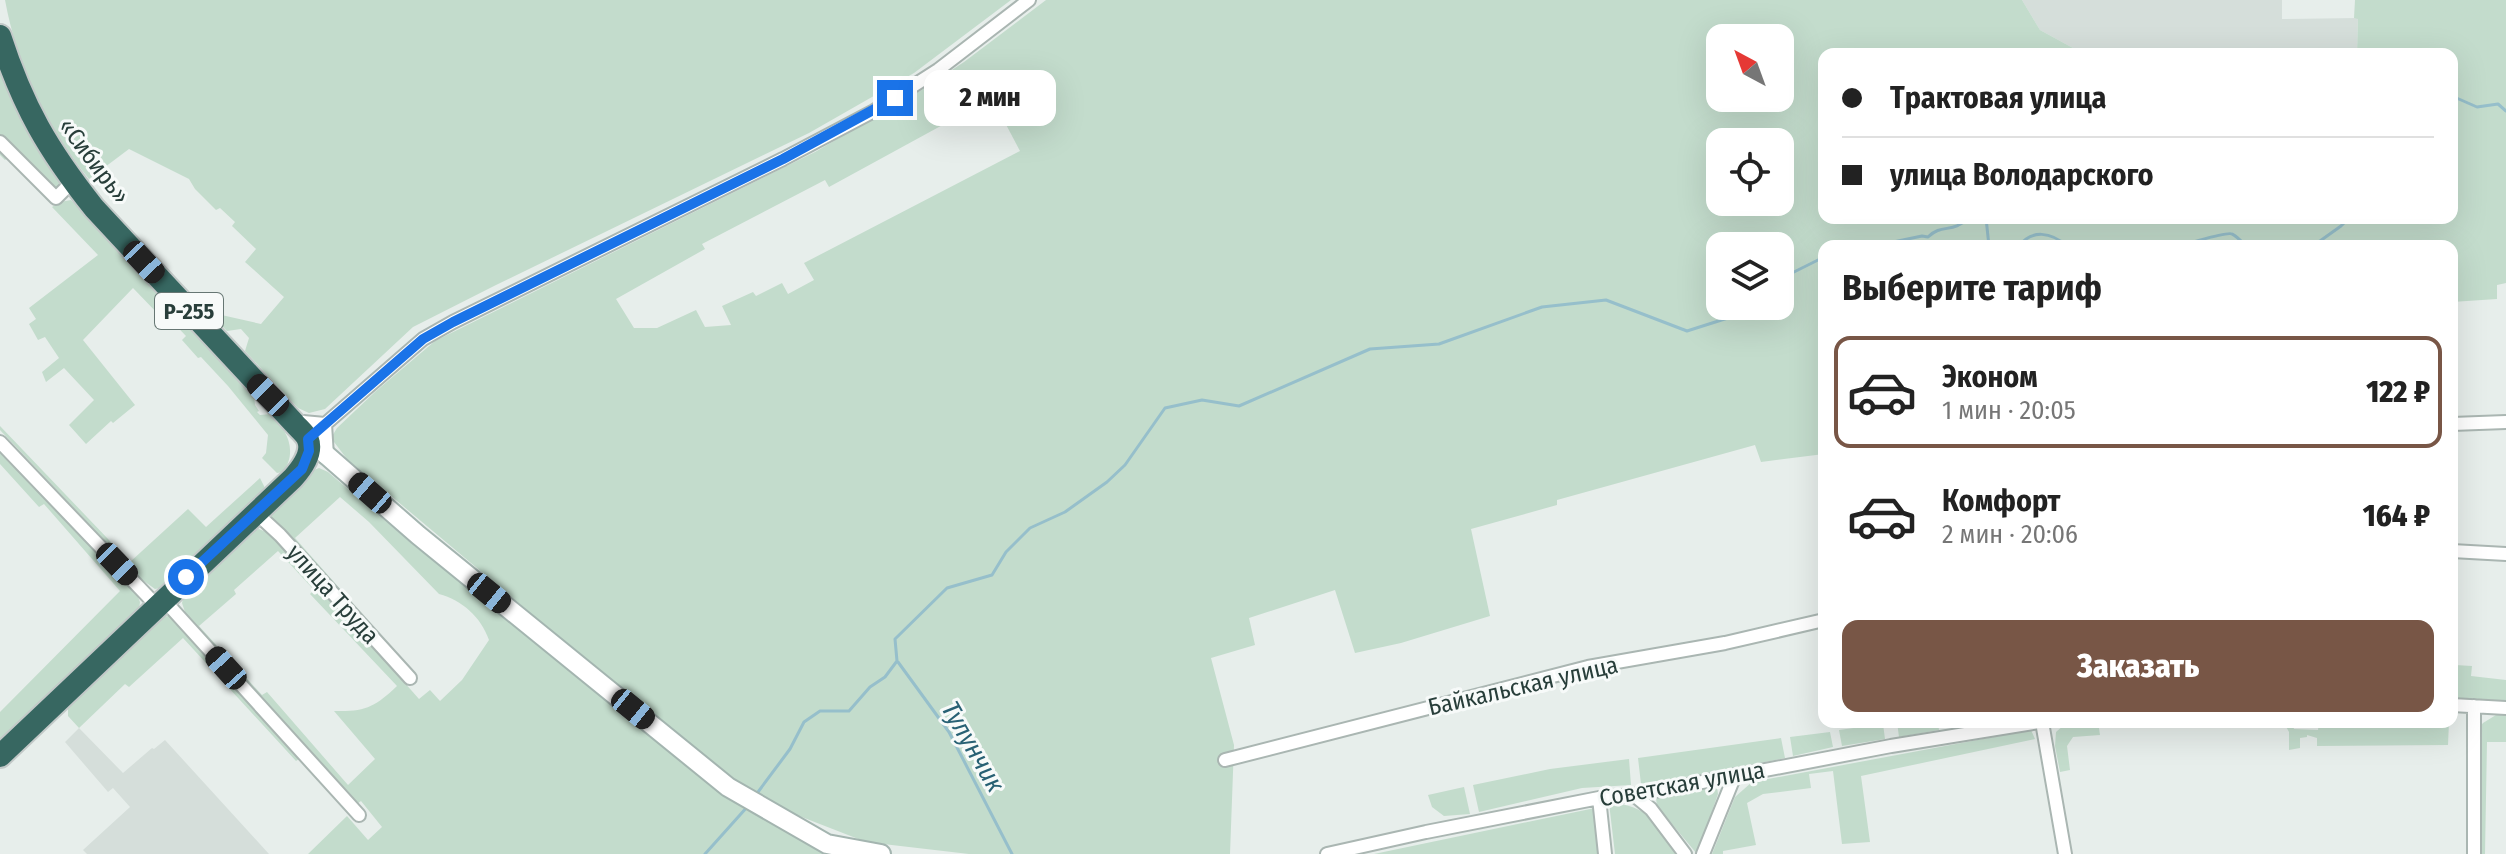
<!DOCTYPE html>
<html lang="ru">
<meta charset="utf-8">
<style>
body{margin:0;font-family:"Fira Sans Condensed",sans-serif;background:#f2f2f2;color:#222;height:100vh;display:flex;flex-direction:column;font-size:30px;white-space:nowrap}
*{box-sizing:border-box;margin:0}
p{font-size:26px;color:#767676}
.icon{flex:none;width:44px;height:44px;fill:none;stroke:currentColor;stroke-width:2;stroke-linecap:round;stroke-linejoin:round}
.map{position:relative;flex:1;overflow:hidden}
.side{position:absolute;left:1818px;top:240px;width:640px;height:488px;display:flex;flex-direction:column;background:#fff;border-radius:16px;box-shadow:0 8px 32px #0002}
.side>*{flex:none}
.guide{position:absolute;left:1818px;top:48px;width:640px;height:176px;border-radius:16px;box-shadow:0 8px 32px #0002;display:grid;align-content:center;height:176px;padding:0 24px;background:#fff}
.needle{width:52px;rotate:319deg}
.controls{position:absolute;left:1706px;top:24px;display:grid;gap:16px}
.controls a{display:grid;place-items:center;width:88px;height:88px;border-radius:16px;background:#fff;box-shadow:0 8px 32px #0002;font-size:40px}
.end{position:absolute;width:36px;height:36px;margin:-18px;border:10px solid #1a73e8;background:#fff;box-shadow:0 0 0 4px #fff}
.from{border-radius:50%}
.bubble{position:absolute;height:56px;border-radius:16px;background:#fff;box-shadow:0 8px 32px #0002;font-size:26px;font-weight:800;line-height:56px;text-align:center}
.car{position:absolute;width:24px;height:48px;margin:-24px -12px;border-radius:10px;box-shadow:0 0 6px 2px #0007;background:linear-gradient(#222 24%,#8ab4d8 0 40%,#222 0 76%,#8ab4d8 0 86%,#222 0)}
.guide b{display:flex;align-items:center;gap:28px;height:76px;font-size:30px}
.guide b+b{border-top:2px solid #e0e0e0}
.guide i{width:20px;height:20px;background:#222}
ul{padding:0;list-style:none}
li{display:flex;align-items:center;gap:24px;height:112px;margin:0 16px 12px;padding:0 8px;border:4px solid transparent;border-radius:16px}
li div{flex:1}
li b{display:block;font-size:30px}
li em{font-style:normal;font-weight:800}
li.selected{border-color:#785646}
li>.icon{width:72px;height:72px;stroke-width:1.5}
h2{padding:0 24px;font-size:36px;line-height:96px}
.cta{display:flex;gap:16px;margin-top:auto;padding:16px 24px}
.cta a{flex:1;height:92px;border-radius:16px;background:#785646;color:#fff;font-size:32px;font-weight:800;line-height:92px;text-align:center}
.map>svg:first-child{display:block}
.built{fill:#d5deda}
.green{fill:#c3dccc;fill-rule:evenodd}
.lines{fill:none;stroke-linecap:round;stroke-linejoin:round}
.stream{stroke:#96bfcb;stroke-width:3}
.street-casing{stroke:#aab6b2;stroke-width:16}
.secondary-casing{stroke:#a4b5b0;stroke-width:22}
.highway-casing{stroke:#c3c9c8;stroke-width:26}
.street{stroke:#fff;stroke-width:12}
.secondary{stroke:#fff;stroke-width:18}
.highway{stroke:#376761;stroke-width:22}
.route{stroke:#1a73e8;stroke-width:10}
.labels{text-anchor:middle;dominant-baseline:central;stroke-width:6;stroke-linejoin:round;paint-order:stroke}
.shield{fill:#f7faf9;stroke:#667673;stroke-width:2}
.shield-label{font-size:22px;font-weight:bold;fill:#283e3a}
.street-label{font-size:24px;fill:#283e3a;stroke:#f7faf9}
.water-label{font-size:26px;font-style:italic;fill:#286174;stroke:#f7faf9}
</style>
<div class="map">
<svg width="2506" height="854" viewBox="0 0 2506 854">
<rect width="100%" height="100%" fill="#e7eeeb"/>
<!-- built -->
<path class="built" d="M2022 0H2282V19L2358 18 2357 54H2084L2040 30Z
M79 728 123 773 152 748 154 749 165 740 269 854H87L83 850 130 807 113 788 108 792 65 742Z"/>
<!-- green -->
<path class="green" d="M5 0H1011L914 73 809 133 496 285 413 327 325 409 309 413 298 408 245 351 249 338 241 329 227 331 214 318 217 314 261 324 284 297 245 262 256 249 232 226 235 222 220 208 216 210 195 189 189 179 129 149 89 179C47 127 17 66 5 0Z
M1046 0H2022L2040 30 2084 54H1824V218H2452V54H2357L2358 19 2354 18 2355 0H2506V283L2497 285V299L2452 302V246H1824V454L1761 462 1755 445 1557 500V505L1471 529 1490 616 1401 643 1355 653 1335 590 1249 618 1255 645 1211 658 1234 745 1230 854H969L866 842 789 812 732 782 347 459 331 438 337 428 376 391 435 341 815 152 920 91 964 62ZM1720 38H1780V98H1720ZM992 98 1020 151 804 263 814 280 788 294 782 283 756 296 753 292 722 306 731 325 705 327 696 310 657 328H634L616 299 705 249 702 244 825 180 829 187ZM1720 142H1780V202H1720ZM1720 246H1780V306H1720Z
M0 72C17 111 33 149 60 182L56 191 8 157 5 160 0 155Z
M71 200 254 396 255 405 259 411 257 412 260 415 271 414C287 430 298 451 283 472L277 473 262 458 266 453 268 435 228 386 201 357 198 358 182 340 186 336 164 313 160 316 133 288 83 340 135 405 113 423 111 421 86 444 69 425 94 400 64 368 46 382 42 372 59 358 45 337 38 340 29 324 36 319 29 308 98 255 52 207 60 202Z
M0 426 130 562 188 509 206 527 260 478 265 488 160 588 155 589 141 579 0 430Z
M0 446 136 592 140 602 139 609 0 740V712L120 591 44 504 39 507 0 464Z
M319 468 328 472 417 548 508 617 610 698 726 797 796 836 849 854H308L347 816 368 840 382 827 361 801 357 804 186 615 182 603 184 596 250 532 259 529 275 536 405 680 404 682 419 699 430 690 440 701 462 680 489 640C481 617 462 600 439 594L369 522 340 497 295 538 373 626 371 627 273 521 271 514 275 504 314 470ZM278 551 314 590 310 594 397 686C375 707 365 712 334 711L375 759 348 785 267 692 262 695 199 626 236 594 234 590Z
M169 616 173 618 302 757 296 761 183 638 129 687 125 684 79 728 68 716V705L159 617Z
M2455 665 2472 666 2471 676 2506 680V702L2452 699V669Z
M2496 715H2506V742H2487L2485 854H2480L2479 728 2483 723Z
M1897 722H1938L1939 730 1899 737Z
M2084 722H2155L2099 728 2100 735 2073 737 2067 746 2070 770 2060 772 2055 746 2056 732 2064 725Z
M2252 722H2292L2294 729 2318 730 2319 722H2449L2448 745 2317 746V738L2307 735V737L2300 738V748L2289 750V732L2284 723Z
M1883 724 1885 739 1842 746 1839 730Z
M2031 730 2035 739 1861 776 1870 842 1842 844 1833 771 1809 774 1811 788 1763 794 1747 803 1756 845 1723 851V854H1712L1735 797 1752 782Z
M1830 732 1833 747 1793 756 1790 737Z
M1781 738 1785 758 1715 772 1641 784 1638 758Z
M1629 759 1631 785 1582 788 1479 812 1473 785 1550 769Z
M1713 785 1717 787 1718 794 1697 854 1657 806 1656 798 1659 795Z
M1464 787 1470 814 1444 816 1432 807 1428 795Z
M1609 803C1648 804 1659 826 1681 854H1615Z
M1595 808 1599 854H1374Z"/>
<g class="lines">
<!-- stream -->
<path class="stream" d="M2452 96 2477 107 2498 104 2506 111
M1986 218 1989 246
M1874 246 1922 236 1928 237C1942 223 1953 234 1968 218
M2019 246C2032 229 2051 232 2067 246
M2176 246C2187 245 2226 231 2232 234 2237 236 2242 243 2247 246
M2313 246 2341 226 2349 218
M1780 279 1824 257
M898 662 949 732 1012 854
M755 796 790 749 804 722 820 711H849L870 687 885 677 897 661 895 639 947 588 992 575 1006 552 1030 528 1065 512 1107 482 1125 465 1165 408 1202 400 1239 406 1370 349 1439 344 1542 307 1606 300 1687 331 1731 317 1744 306
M705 854 748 806"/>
<!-- street casing -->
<g class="street-casing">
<path id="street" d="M0 142 56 198 73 181
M292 421 325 424 327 456 324 457
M2452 424 2506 422
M308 439 423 339 453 322 783 159 874 111 938 70 1029 0
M0 442 157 606
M255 512 280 535 410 678
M2452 551 2506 554
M164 600 359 815
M2452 705 2506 708
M2042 722 2065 854
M1225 760 1588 667 1725 643 1824 620
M1634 795 1651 809 1685 854
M1599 798 1605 854
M1327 854 1426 832 1599 798 1634 795 1891 746 2039 722
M1703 854 1735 775
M2474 854V706"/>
</g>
<!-- secondary casing -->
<g class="secondary-casing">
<path id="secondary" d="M308 439 418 535 728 787 827 844 881 854"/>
</g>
<!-- highway casing -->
<g class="highway-casing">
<path id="highway" d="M0 36C23 107 48 150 94 208L294 423C298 428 306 434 308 440 313 453 301 469 293 478L0 756"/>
</g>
<!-- street -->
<use href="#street" class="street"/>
<!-- secondary -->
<use href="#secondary" class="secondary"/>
<!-- highway -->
<use href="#highway" class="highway"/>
</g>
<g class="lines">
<!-- route -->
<path class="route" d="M186 577 302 469 309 451 308 439 423 339 453 322 783 159 895 98"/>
</g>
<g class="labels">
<!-- shield labels -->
<rect class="shield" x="155" y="293" width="68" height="36" rx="6"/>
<g class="shield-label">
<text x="189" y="311">Р-255</text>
</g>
<!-- street labels -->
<g class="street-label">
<text transform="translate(94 161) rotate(53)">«Сибирь»</text>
<text transform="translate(333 594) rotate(48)">улица Труда</text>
<text transform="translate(1523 686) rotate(-13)">Байкальская улица</text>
<text transform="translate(1682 784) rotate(-10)">Советская улица</text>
</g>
<!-- water labels -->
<g class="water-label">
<text transform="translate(973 747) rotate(60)">Тулунчик</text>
</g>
</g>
</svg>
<div class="controls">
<a><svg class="needle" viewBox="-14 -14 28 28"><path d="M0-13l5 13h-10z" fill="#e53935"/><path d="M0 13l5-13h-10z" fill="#767676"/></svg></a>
<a><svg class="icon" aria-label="locate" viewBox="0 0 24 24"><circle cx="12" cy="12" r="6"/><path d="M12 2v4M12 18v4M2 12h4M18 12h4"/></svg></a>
<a><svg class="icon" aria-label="layers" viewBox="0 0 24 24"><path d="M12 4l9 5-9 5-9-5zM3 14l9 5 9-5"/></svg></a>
</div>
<i class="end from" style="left:186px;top:577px"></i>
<i class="end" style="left:895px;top:98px"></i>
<div class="bubble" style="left:924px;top:70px;width:132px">2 мин</div>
<i class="car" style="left:144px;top:262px;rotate:137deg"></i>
<i class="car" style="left:268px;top:395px;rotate:315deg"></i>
<i class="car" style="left:370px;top:493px;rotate:311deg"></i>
<i class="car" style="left:117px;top:564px;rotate:136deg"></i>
<i class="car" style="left:489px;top:593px;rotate:129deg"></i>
<i class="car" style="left:226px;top:668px;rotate:318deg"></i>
<i class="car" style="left:633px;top:709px;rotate:129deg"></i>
<div class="guide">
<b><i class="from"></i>Трактовая улица</b>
<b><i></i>улица Володарского</b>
</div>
<section class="side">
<h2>Выберите тариф</h2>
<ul>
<li class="selected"><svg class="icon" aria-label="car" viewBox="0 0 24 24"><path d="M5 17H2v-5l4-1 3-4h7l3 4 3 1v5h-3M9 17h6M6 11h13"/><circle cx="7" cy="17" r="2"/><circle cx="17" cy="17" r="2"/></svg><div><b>Эконом</b><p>1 мин · 20:05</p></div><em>122 ₽</em></li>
<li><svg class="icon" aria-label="car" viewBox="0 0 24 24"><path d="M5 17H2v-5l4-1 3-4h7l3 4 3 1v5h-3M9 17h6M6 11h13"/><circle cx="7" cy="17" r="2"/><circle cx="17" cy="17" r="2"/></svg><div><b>Комфорт</b><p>2 мин · 20:06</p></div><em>164 ₽</em></li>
</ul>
<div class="cta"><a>Заказать</a></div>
</section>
</div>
